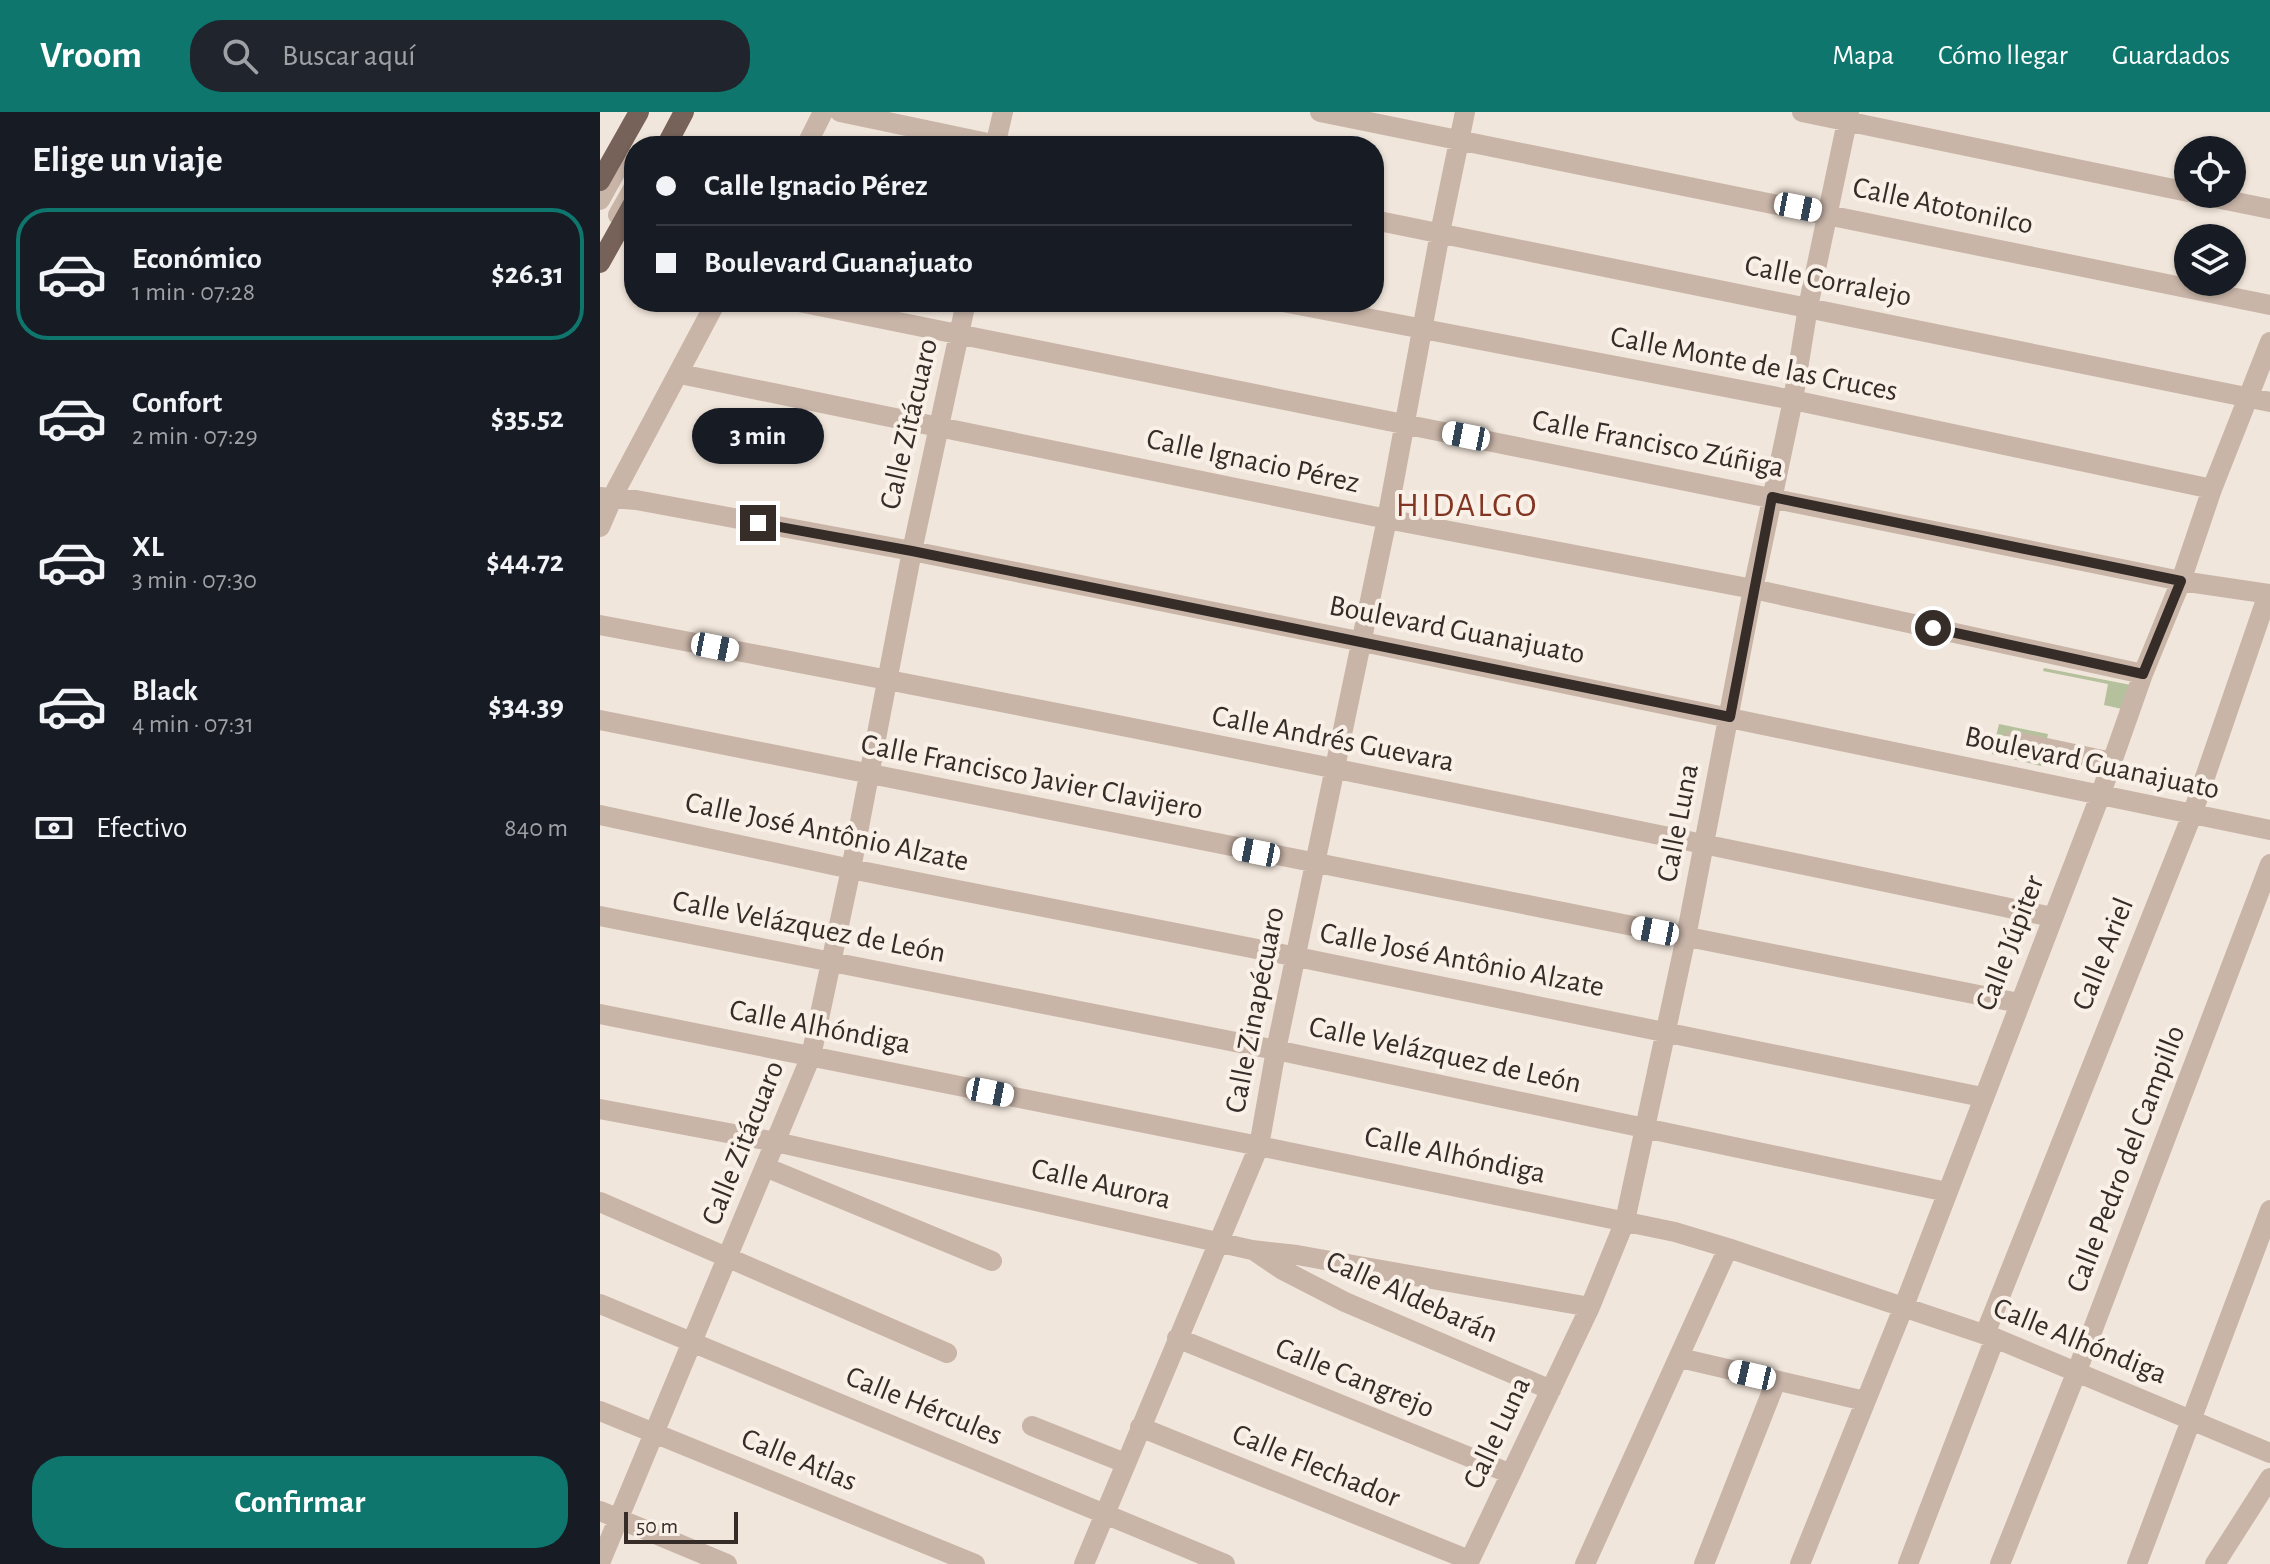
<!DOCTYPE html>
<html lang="es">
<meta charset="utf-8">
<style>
body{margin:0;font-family:"Alegreya Sans",sans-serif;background:#20242c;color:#f1f3f6;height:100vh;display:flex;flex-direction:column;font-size:30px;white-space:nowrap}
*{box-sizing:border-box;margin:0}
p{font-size:26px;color:#9ea1a6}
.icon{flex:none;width:44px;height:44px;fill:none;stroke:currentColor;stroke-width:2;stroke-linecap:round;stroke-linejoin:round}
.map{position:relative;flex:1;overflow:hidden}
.details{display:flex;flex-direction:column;background:#171b24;width:600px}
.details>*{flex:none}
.guide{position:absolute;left:24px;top:24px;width:760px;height:176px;border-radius:32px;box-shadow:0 2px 6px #0004;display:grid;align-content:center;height:176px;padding:0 32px;background:#171b24}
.fabs{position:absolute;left:1574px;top:24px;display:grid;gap:16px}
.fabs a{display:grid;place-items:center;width:72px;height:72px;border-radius:50%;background:#171b24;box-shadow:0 2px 6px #0004;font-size:40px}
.scale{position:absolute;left:24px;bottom:20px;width:114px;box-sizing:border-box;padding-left:8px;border:4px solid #362c28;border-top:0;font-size:22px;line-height:28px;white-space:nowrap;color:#362c28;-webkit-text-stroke:6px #f9f0e8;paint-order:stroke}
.end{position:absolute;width:36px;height:36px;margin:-18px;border:10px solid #362c28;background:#fff;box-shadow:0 0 0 4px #fff}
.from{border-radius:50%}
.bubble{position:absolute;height:56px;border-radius:28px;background:#171b24;box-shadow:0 2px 6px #0004;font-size:26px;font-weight:700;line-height:56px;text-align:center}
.car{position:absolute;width:24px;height:48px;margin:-24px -12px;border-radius:10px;box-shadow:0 0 6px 2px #0007;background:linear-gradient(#fff 24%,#345 0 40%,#fff 0 76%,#345 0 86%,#fff 0)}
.guide b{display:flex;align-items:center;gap:28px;height:76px;font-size:30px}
.guide b+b{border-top:2px solid #363941}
.guide i{width:20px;height:20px;background:#f1f3f6}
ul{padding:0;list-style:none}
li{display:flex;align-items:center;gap:24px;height:132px;margin:0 16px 12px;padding:0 16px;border:4px solid transparent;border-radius:32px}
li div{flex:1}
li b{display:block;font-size:30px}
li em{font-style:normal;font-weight:700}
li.selected{border-color:#0f766e}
li>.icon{width:72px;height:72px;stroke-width:1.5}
h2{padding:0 32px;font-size:36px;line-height:96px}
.pay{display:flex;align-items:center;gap:20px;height:88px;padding:0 32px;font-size:30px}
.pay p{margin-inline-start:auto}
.button{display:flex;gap:16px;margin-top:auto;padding:16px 32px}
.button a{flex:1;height:92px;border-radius:32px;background:#0f766e;color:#fff;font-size:32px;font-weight:700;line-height:92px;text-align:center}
header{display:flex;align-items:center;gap:48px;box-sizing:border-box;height:112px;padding:0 40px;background:#0f766e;color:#fff}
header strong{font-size:38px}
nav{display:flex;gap:44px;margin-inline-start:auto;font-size:28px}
.search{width:560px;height:72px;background:#20242c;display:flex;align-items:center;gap:20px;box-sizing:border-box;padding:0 28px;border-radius:32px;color:#9ea1a6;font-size:30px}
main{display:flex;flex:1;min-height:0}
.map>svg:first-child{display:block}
.green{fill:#b5c09c}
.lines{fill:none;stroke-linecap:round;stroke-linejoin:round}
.minor{stroke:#c9b5a8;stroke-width:20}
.major{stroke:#776259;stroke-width:20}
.route{stroke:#362c28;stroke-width:10}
.labels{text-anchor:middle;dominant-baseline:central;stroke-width:8;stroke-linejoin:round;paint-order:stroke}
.street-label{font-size:30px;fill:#362c28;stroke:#f9f0e8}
.quarter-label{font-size:34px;letter-spacing:2px;fill:#823523;stroke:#f9f0e8}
</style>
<header>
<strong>Vroom</strong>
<div class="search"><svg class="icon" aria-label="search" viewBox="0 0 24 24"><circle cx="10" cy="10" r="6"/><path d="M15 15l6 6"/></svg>Buscar aquí</div>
<nav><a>Mapa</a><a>Cómo llegar</a><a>Guardados</a></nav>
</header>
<main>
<section class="details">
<h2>Elige un viaje</h2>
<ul>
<li class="selected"><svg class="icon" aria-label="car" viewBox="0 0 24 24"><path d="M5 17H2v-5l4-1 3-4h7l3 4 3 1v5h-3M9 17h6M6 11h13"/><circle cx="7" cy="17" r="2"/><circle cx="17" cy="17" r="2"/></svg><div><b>Económico</b><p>1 min · 07:28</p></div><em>$26.31</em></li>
<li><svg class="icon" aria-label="car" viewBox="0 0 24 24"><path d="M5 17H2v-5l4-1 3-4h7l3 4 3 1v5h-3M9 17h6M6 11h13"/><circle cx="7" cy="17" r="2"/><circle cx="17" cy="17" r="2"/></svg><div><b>Confort</b><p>2 min · 07:29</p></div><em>$35.52</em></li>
<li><svg class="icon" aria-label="car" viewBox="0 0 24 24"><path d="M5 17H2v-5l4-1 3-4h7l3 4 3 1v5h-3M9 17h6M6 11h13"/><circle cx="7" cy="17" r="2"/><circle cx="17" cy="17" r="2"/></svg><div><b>XL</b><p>3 min · 07:30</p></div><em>$44.72</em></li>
<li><svg class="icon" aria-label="car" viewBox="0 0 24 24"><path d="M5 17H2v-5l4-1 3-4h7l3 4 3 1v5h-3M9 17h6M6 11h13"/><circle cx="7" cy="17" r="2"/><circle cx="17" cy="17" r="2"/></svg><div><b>Black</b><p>4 min · 07:31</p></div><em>$34.39</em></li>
</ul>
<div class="pay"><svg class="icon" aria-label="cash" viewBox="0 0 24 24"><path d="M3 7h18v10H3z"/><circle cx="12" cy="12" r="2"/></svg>Efectivo<p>840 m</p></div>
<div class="button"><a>Confirmar</a></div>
</section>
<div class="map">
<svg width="1670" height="1452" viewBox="0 0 1670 1452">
<rect width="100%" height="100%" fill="#f1e6db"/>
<!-- green -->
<path class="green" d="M1444 556 1531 573 1522 597 1504 593 1508 572 1443 559Z
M1399 612 1448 622 1441 654 1392 642Z"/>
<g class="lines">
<!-- minor -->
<path class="minor" d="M240 0 402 34
M720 0 1670 193
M1202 0 1588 80
M206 34 223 0
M395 34 403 0
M1596 82 1670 97
M0 88 20 52
M18 103 34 75
M774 108 1670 290
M199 190 1581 469 1670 482
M683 190 1193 288 1612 377
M80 262 787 407 1153 477 1543 562
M0 385 36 388 312 439 763 530 1670 718
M0 415 16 378 116 190
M0 513C485 604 969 703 1452 805
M0 608 1419 891
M1413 629 1512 650
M0 703 251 757 697 845 1382 985
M0 804 676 938 1347 1080
M0 902 659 1034 1075 1120 1128 1136 1395 1226 1670 1341
M0 997 176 1030 652 1138 697 1143 990 1195
M165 1055 392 1149
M0 1090 347 1241
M656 1140 681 1157 745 1190 951 1278
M0 1192 625 1452
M1385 1222 1592 703 1668 482
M577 1226 911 1362
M1080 1246 1265 1289
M0 1299 375 1452
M432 1314 525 1351
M540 1315 869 1448
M0 1399 127 1452
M0 1451 211 944 251 757 312 439 366 190
M484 1452 659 1034 676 938 787 407 840 121 865 0
M868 1452 990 1195 1025 1109 1086 825 1153 477 1193 288 1208 195 1249 0
M985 1452 1128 1136
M1104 1452 1176 1269
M1200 1452 1304 1194 1500 684 1543 562 1581 469 1612 377 1670 230
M1308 1452 1395 1226
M1400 1452 1477 1259 1670 752
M1537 1452 1670 1098
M1615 1452 1670 1366"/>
<!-- major -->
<path class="major" d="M66 34 84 0
M0 69 39 0
M0 151 34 90"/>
</g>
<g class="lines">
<!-- route -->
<path class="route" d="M158 411 312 439 1130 605 1172 385 1581 469 1543 562 1333 516"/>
</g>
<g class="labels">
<!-- street labels -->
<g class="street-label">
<text transform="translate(1343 94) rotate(12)">Calle Atotonilco</text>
<text transform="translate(1228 169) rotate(11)">Calle Corralejo</text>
<text transform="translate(1154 252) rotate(11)">Calle Monte de las Cruces</text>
<text transform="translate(309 312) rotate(-77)">Calle Zitácuaro</text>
<text transform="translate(1058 332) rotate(11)">Calle Francisco Zúñiga</text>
<text transform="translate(653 349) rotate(12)">Calle Ignacio Pérez</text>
<text transform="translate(857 518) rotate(11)">Boulevard Guanajuato</text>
<text transform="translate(733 627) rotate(11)">Calle Andrés Guevara</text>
<text transform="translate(1492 651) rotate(12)">Boulevard Guanajuato</text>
<text transform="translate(432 665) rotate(11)">Calle Francisco Javier Clavijero</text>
<text transform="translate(1078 711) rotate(-79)">Calle Luna</text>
<text transform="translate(227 720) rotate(12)">Calle José Antônio Alzate</text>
<text transform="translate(209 815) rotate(11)">Calle Velázquez de León</text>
<text transform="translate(1410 831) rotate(-69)">Calle Júpiter</text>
<text transform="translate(1503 842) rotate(-68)">Calle Ariel</text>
<text transform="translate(862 848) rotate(11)">Calle José Antônio Alzate</text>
<text transform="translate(655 898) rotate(-79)">Calle Zinapécuaro</text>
<text transform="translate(220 915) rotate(11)">Calle Alhóndiga</text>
<text transform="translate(845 943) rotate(12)">Calle Velázquez de León</text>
<text transform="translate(143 1031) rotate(-68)">Calle Zitácuaro</text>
<text transform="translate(855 1043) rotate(12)">Calle Alhóndiga</text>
<text transform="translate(1526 1047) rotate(-69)">Calle Pedro del Campillo</text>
<text transform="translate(501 1072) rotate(13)">Calle Aurora</text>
<text transform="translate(812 1185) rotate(24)">Calle Aldebarán</text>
<text transform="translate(1480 1229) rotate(22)">Calle Alhóndiga</text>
<text transform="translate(755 1266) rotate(22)">Calle Cangrejo</text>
<text transform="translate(324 1294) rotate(22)">Calle Hércules</text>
<text transform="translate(897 1321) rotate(-65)">Calle Luna</text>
<text transform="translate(199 1348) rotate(22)">Calle Atlas</text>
<text transform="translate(716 1354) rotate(22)">Calle Flechador</text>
</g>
<!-- quarter labels -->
<g class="quarter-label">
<text x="867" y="394">HIDALGO</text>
</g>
</g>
</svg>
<div class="fabs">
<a><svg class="icon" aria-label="locate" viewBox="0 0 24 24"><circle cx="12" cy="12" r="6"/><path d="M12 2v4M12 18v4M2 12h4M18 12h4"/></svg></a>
<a><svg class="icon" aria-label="layers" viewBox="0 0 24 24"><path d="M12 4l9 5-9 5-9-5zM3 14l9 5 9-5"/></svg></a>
</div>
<div class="scale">50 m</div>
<i class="end from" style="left:1333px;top:516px"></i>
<i class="end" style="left:158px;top:411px"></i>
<div class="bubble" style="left:92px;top:296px;width:132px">3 min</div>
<i class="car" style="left:1198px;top:95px;rotate:101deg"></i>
<i class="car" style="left:866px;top:324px;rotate:281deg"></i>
<i class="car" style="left:115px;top:535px;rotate:101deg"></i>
<i class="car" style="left:656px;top:740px;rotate:281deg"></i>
<i class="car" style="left:1055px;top:819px;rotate:281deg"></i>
<i class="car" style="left:390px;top:980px;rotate:101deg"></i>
<i class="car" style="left:1152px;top:1263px;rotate:283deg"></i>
<div class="guide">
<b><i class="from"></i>Calle Ignacio Pérez</b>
<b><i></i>Boulevard Guanajuato</b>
</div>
</div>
</main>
